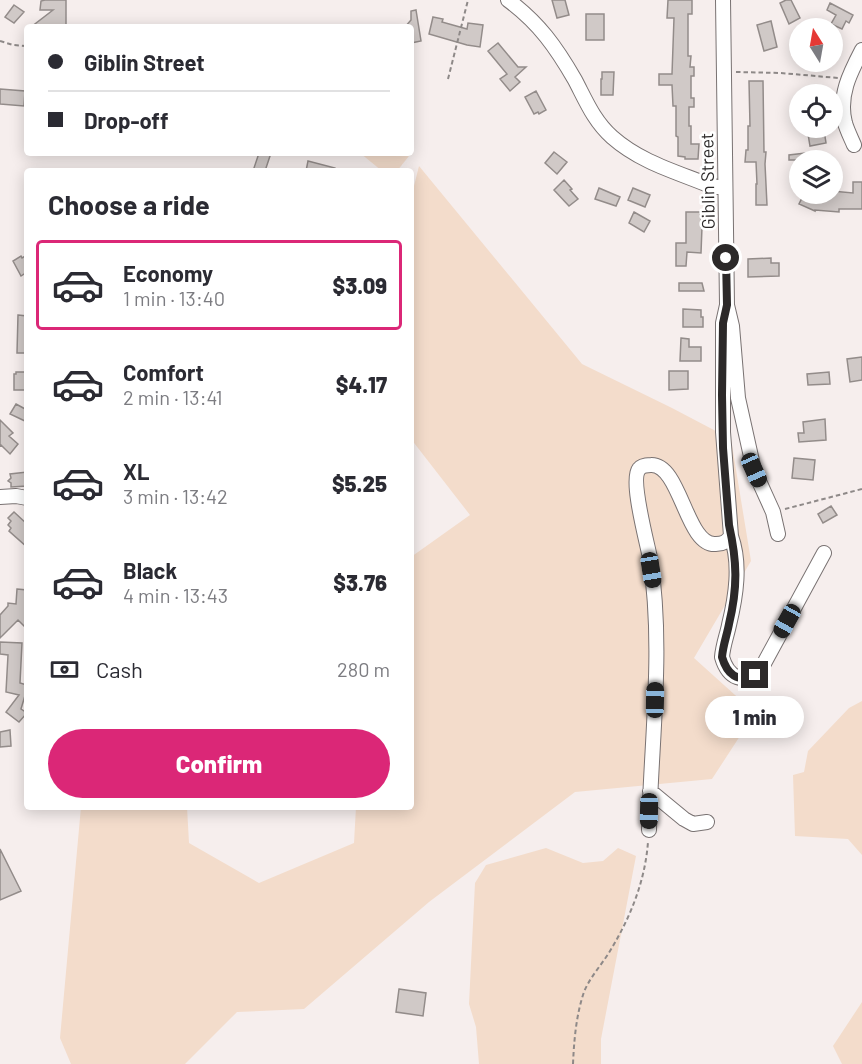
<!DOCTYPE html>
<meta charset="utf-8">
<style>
body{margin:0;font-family:Barlow,sans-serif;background:#f2f2f3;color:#2b2b33;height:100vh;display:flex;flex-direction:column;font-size:22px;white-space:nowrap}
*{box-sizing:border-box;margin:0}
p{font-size:20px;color:#7c7c81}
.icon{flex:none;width:33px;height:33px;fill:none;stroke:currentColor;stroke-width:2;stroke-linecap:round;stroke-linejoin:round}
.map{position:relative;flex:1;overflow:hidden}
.drawer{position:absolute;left:24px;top:168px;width:390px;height:642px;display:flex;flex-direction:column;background:#fff;border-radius:6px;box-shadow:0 3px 15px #0003}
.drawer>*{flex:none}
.top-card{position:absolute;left:24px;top:24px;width:390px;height:132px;border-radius:6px;box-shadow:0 3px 15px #0003;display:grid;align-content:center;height:132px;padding:0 24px;background:#fff}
.needle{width:39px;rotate:349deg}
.controls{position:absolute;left:789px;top:18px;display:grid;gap:12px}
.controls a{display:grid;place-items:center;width:54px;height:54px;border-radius:50%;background:#fff;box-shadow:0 3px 15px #0003;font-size:30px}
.end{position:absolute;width:27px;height:27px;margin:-14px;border:8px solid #2c2929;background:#fff;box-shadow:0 0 0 3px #fff}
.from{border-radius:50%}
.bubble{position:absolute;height:42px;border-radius:21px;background:#fff;box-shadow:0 3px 15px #0003;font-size:20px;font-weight:800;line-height:42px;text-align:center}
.car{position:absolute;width:18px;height:36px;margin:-18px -9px;border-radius:8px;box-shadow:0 0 4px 2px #0007;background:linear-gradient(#222 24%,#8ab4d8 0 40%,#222 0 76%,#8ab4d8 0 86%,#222 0)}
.top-card b{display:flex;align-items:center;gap:21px;height:57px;font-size:22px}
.top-card b+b{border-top:2px solid #e1e1e2}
.top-card i{width:15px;height:15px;background:#2b2b33}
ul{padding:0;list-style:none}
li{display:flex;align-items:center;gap:18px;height:90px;margin:0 12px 9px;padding:0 12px;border:3px solid transparent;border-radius:6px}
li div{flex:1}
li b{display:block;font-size:22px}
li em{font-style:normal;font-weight:800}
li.selected{border-color:#db2777}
li>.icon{width:54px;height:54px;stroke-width:1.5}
h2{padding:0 24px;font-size:27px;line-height:72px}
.pay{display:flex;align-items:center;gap:15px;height:66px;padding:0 24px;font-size:22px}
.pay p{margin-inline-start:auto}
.action{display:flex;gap:12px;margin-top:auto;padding:12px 24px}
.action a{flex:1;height:69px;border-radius:36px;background:#db2777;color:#fff;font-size:24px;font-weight:800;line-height:69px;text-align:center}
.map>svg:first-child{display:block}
.green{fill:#f3dccb}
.building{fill:#d0c9c7;stroke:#938c8a;stroke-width:1.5}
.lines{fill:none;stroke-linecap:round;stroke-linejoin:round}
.minor-casing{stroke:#797272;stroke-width:16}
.path{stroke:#8e8988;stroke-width:2;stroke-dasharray:4.5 3;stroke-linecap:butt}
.minor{stroke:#fff;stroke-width:14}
.route{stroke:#2c2929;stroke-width:8}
.labels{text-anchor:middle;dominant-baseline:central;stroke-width:5;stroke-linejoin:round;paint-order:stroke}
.street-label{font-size:18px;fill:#2c2929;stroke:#fff}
</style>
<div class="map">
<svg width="862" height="1064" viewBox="0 0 862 1064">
<rect width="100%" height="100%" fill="#f6eeed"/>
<!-- green -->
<path class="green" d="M360 153H405L409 156 397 171H382Z
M419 166 582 364 672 408 731 439 751 561 694 658 755 713 712 779 575 792 429 902 304 1009 237 1012 185 1064H71L60 1038 81 807H187L189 843 259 883 354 843 356 807H411V557L470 515 411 439V198Z
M862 701V855L848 839 795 836 793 775 804 772 808 751 849 708Z
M546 848 583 863 603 861 618 848 636 856 601 1039V1064H479L476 1027 469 1004 475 883 486 865Z
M862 1002V1064H842L833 1046Z"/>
<!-- building -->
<path class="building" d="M45 0H66V27H31L53 10H40L41 1Z
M552 0H565L569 15 557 18Z
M668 0H692V14H688V56H691L690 67H694V76H691V98H694V107H689V126H691V144H699L698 159H685V157L678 156V137L676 136V106H673L672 85H659V74H672L674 18H667Z
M786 0H791L800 18 789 24 780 3Z
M830 3 853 15 849 23 846 21 842 29 831 24 836 15 827 10Z
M14 5 24 12 14 23 5 17Z
M416 10 421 41 411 43V27H405L411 20V11Z
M586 14H604V40H586Z
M433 17 443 19 442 22 467 29 468 23 483 25 480 47 467 45 429 34Z
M771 21 777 47 764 51 757 25Z
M498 43 518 67H526L515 77 520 82 510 91 500 79 507 74 488 51Z
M602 72H614L613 95H601V79H602Z
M749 81H763L764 152H766L765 164 767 205H756V184H757L756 162H745L746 150H748V126H750Z
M0 89 25 91 24 106 0 104Z
M536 91 546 110 539 114 538 112 534 114 525 97Z
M807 128H817L818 131 824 130 826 143 810 146Z
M554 152 567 162 557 174 545 163Z
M814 152 815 160H789V155Z
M259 153H271L265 171H253Z
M308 161 335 168V171H306Z
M564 180 572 189 570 190 578 199 569 206 554 190Z
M853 182H862V209H839V212L815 210V211L799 204 804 194H818L828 198V194H832V191L853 193Z
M599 188 620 197 616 206 595 199Z
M633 188 650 195 645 207 628 200Z
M634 212 650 221 644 232 629 223Z
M686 212H701V227H702L701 253 687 252 686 266H676V243H686Z
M27 255V272L21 276 13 261 21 256 22 258Z
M771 258V263H779V276L748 277V259Z
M679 283H702L704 291H679Z
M683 309 701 310V317H703V327H683Z
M18 315 27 316 26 353H17Z
M681 338 689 339V347H701V361H680Z
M862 357V380L850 382 847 359Z
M669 371H688V389L669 390Z
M16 372H27V390H14V374H16Z
M829 372 830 384 808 385 807 374Z
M16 404 27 410V422L10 414Z
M825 419 826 440 799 442 798 433H804L803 422Z
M0 420 13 433 9 436 18 444 10 454 1 445 0 446Z
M794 458 815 460 813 480 792 478Z
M27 472V486L11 487V483L8 481 11 478 10 474Z
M831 506 837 515 823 523 818 514Z
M14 512 27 524V547L9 531 11 528 8 525 11 521 8 518Z
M17 589 27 590V629L18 620 0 638V615L8 606V603L16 604Z
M0 642 22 643 20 683 27 685V689L21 709 27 713 19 722 6 712 19 695 6 692 8 655 0 654Z
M10 730 11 746 0 747V732Z
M0 849 21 891 0 900Z
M399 989 426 993 423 1016 396 1012Z"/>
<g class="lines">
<!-- minor casing -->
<g class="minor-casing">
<path id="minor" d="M508 0C539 23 556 47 575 80 586 101 594 121 612 137 639 161 673 171 706 184L717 187H725
M723 0 727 305 732 326 738 398 754 470 773 512 778 534
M854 145C851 138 847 130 845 123 838 96 850 73 862 50
M0 497 16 496 27 498
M731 536C741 564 736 596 729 625 727 635 723 645 722 657 728 678 744 686 761 669L824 553
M650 791 684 819 693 824 707 822
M649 830C651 740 664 648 650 558 647 542 630 480 639 469 641 466 647 465 651 465 681 464 686 547 716 544 723 544 727 542 731 536L723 432V323L727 305"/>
</g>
<!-- path -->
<path class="path" d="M0 41 13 45 27 46
M736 72 781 73 838 78
M448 79 468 0
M785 509 862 489
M573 1064C574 1041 576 1017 583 995 588 979 601 966 610 951 630 918 645 882 648 842"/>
<!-- minor -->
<use href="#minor" class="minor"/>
</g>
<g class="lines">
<!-- route -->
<path class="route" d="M726 258 727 305 723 323 722 395 723 448 729 525C737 561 738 587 729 624 727 635 723 645 722 657 727 674 737 683 755 675"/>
</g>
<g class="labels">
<!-- street labels -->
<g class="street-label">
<text transform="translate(707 181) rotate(-91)">Giblin Street</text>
</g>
</g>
</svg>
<div class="controls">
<a><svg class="needle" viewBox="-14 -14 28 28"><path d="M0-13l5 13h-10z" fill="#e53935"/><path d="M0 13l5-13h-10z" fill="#7c7c81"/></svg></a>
<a><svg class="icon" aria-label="locate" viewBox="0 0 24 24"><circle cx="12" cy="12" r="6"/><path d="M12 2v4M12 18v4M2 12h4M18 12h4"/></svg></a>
<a><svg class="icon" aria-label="layers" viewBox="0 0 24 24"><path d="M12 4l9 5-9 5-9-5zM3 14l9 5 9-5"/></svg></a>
</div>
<i class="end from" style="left:726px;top:258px"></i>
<i class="end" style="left:755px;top:675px"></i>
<div class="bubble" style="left:705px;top:696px;width:99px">1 min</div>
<i class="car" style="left:754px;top:470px;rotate:156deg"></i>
<i class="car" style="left:651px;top:570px;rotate:171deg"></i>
<i class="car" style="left:787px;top:621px;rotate:209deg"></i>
<i class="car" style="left:655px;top:700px;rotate:1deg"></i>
<i class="car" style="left:649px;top:811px;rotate:181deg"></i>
<div class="top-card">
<b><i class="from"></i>Giblin Street</b>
<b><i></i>Drop-off</b>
</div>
<section class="drawer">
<h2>Choose a ride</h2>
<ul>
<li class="selected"><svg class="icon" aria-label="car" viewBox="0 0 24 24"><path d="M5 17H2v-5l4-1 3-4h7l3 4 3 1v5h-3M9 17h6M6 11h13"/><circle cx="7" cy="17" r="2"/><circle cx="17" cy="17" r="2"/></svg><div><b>Economy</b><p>1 min · 13:40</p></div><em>$3.09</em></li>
<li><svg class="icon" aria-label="car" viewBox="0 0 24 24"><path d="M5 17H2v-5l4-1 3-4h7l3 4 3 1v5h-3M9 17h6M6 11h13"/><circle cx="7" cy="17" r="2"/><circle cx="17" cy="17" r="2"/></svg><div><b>Comfort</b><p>2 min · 13:41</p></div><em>$4.17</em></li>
<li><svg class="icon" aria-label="car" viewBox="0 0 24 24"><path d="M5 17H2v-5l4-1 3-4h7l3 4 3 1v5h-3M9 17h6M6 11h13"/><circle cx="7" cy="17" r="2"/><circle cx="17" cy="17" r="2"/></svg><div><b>XL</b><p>3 min · 13:42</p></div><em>$5.25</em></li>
<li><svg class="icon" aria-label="car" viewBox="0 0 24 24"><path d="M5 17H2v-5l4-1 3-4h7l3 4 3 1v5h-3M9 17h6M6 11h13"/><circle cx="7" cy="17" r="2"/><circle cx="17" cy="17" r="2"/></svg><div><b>Black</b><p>4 min · 13:43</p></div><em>$3.76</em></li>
</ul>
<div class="pay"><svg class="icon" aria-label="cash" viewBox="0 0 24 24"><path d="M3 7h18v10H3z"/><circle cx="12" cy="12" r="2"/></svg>Cash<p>280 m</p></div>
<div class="action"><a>Confirm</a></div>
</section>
</div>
